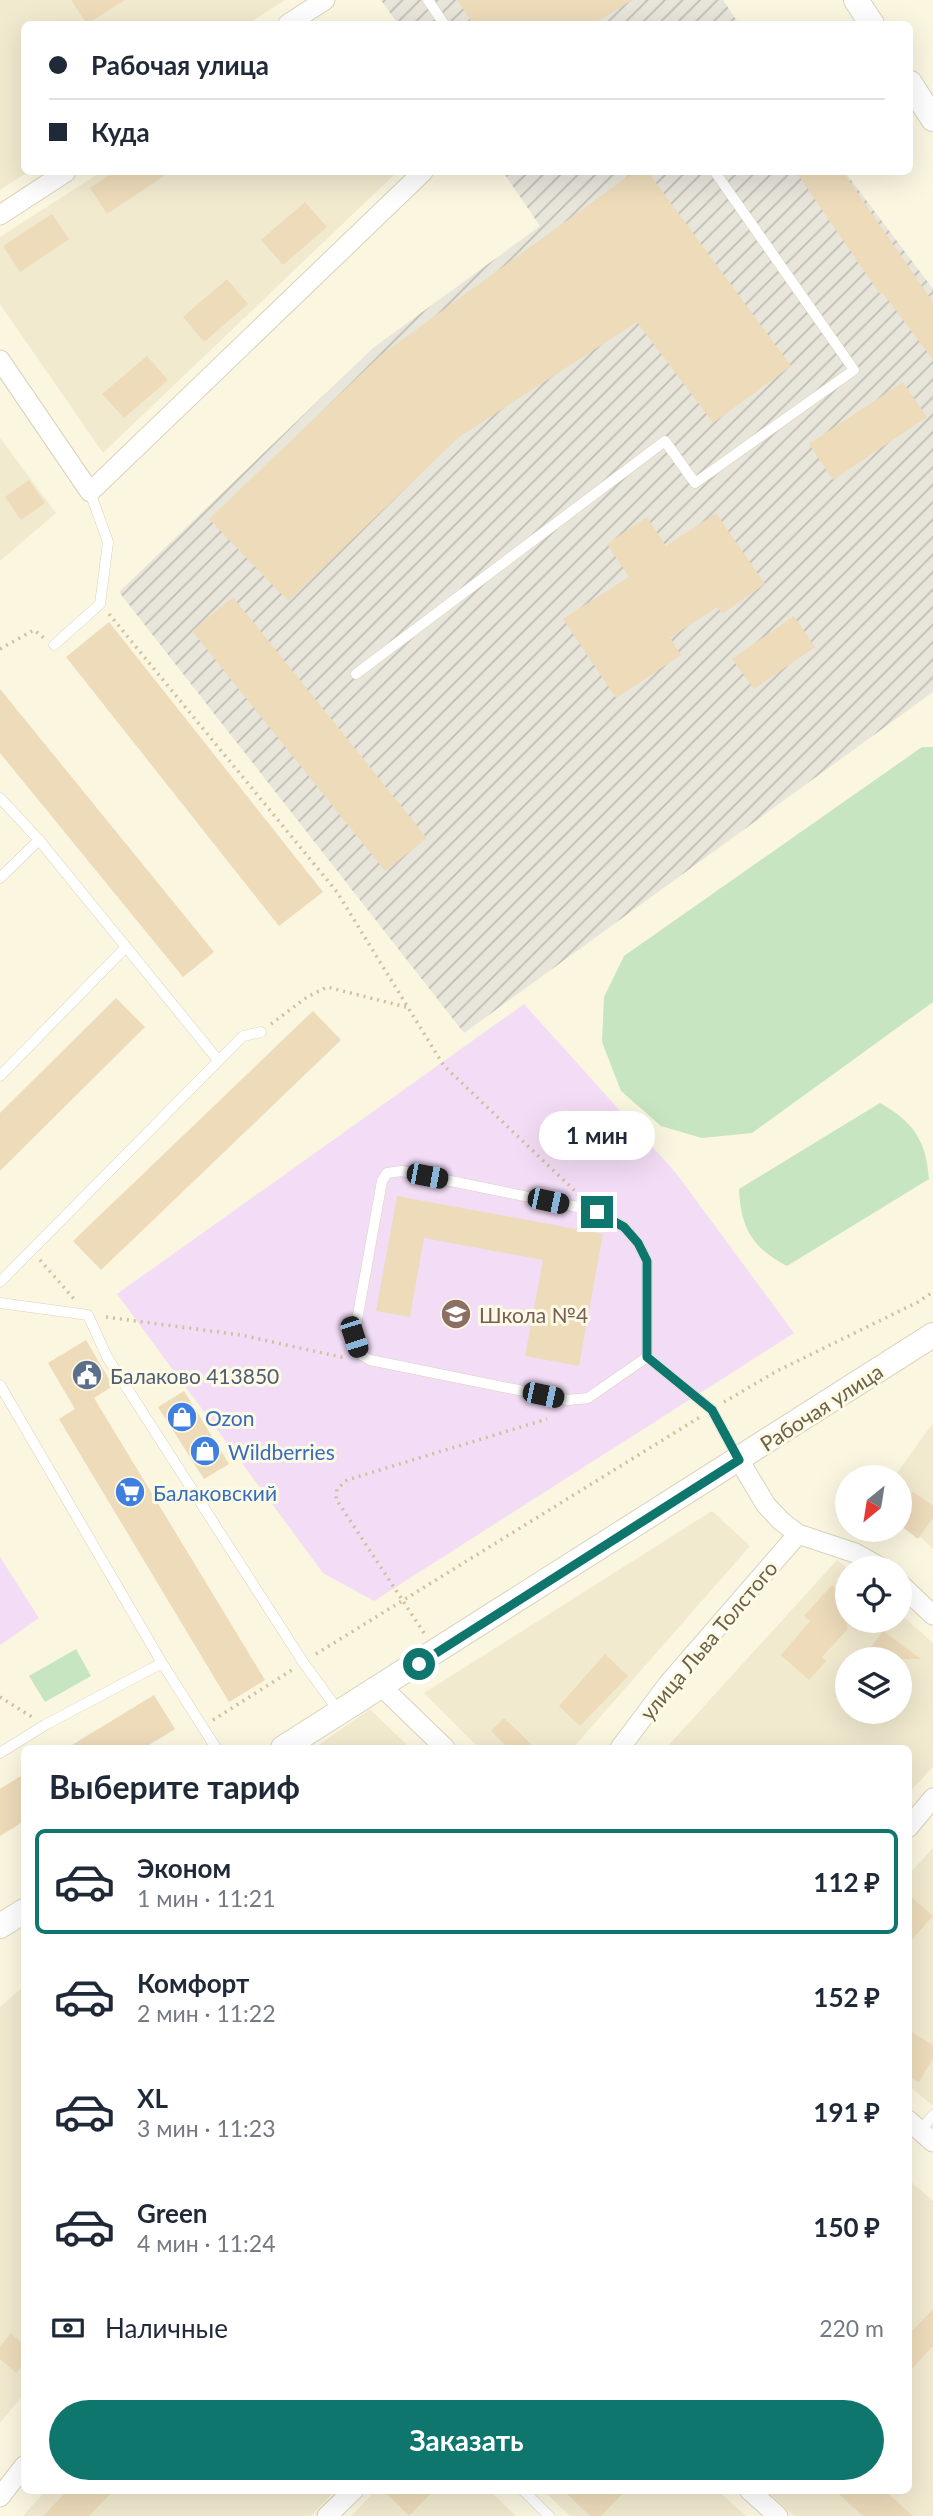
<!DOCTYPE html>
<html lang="ru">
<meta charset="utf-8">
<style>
body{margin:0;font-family:Lato,sans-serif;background:#f2f2f3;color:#1f2937;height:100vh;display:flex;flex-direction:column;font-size:26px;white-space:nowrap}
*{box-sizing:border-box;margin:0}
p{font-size:23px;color:#747a83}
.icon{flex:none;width:38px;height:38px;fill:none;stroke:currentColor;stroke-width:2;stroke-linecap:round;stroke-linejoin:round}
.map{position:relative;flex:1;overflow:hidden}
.details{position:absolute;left:21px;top:1745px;width:891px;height:749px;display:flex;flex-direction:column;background:#fff;border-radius:10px;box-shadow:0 7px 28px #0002}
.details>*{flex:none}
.guide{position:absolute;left:21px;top:21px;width:892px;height:154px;border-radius:10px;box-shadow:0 7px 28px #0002;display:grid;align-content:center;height:154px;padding:0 28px;background:#fff}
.needle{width:46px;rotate:210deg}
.tools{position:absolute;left:835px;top:1465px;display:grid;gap:14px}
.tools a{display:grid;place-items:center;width:77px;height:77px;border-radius:50%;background:#fff;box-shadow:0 7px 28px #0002;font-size:35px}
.end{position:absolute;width:32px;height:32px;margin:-16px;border:9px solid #0f766e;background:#fff;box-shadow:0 0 0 4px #fff}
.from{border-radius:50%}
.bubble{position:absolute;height:49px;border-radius:24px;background:#fff;box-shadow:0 7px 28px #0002;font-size:23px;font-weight:700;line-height:49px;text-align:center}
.car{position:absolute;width:21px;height:42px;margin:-21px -10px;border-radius:9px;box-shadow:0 0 5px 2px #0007;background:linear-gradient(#222 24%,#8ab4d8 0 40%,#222 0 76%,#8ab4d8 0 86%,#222 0)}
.guide b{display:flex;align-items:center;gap:24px;height:66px;font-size:26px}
.guide b+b{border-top:2px solid #e0e1e3}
.guide i{width:18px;height:18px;background:#1f2937}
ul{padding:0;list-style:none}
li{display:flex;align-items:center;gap:21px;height:105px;margin:0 14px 10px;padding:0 14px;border:4px solid transparent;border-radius:10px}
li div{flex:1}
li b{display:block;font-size:26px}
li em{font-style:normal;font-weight:700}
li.on{border-color:#0f766e}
li>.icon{width:63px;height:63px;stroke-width:1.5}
h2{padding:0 28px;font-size:32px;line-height:84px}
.pay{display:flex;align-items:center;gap:18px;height:77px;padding:0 28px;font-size:26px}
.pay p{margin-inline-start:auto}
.action{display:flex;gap:14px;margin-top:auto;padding:14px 28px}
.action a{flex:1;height:80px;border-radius:42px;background:#0f766e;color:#fff;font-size:28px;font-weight:700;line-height:80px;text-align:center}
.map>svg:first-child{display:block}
.residential{fill:#f1eacf;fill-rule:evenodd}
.industrial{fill:url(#industrial-furrows)}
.education{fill:#f3ddf6}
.park{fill:#c6e5c0}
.building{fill:#eddbba}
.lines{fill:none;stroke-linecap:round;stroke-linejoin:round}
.service-casing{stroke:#dad2bb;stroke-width:11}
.minor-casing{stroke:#dad2bb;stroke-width:21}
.tertiary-casing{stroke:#dad2bb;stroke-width:26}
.path{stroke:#d1bf9e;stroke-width:3.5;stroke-dasharray:2 5;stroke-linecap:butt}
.service{stroke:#fff;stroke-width:10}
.minor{stroke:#fff;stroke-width:19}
.tertiary{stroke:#fff;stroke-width:24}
.route{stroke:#0f766e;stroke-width:9}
.labels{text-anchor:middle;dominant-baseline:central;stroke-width:6;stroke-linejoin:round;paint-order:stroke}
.education-label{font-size:21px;fill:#785e54;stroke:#fdfae5;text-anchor:start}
.service-label{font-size:21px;fill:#4e5e75;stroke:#fdfae5;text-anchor:start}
.street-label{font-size:21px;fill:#6e604a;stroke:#fdfae5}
.shop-label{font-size:21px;fill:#366cbe;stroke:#fdfae5;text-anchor:start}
</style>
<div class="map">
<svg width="933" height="2516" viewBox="0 0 933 2516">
<defs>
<pattern id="industrial-furrows" width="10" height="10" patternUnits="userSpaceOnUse" patternTransform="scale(1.75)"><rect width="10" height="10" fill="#e8e5db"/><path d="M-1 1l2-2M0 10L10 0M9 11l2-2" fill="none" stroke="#c0bdb4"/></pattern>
</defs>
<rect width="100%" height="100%" fill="#faf6e0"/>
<!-- residential -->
<path class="residential" d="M0 0H285L248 24H24V172H28L0 190Z
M101 172H397L103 453 0 304V237Z
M0 438 56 513 0 561Z
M933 1423V1549L900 1518V1477H894Z
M712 1511 750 1546 573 1748H479L424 1693Z
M837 1560 847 1568V1620H900V1614L933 1643V1767L908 1794V1748H666ZM847 1659H900V1712H847Z
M370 1709 410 1748H314Z
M933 1848V2106L908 2085V1875Z
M24 1986V2394L0 2423V2007Z
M908 2179 933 2201V2516H794L766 2490H908Z
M46 2490H336L311 2516H23Z
M376 2490H489L516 2516H351Z
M543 2490H717L746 2516H570Z"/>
<!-- industrial -->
<path class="industrial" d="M381 0H723L739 24H398Z
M503 172H845L933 289V692L464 1033 119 592 373 348 540 226Z"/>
<!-- education -->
<path class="education" d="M524 1004 676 1173 794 1333 374 1601 323 1573 117 1294Z
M0 1557 39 1618 0 1645Z"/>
<!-- park -->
<path class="park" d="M922 747H933V1002L752 1133 702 1138 661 1126 621 1091 602 1042 604 997 624 956Z
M880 1103C914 1122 926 1141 929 1179L787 1266C752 1247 741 1229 739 1189Z
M76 1649 91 1676 45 1702 29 1676Z"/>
<!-- building -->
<path class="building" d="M71 0H125L87 24Z
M457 0H632L594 24H473Z
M114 172H170L107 214 90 188Z
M634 172H648L791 366 713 423 637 322 459 437 288 601 209 519 381 355Z
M796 172H843L933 302V360L882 292 880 294Z
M305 202 327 227 283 265 261 240Z
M52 214 69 239 20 272 3 246Z
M227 279 248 304 204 342 183 317Z
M147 356 168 380 124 418 102 394Z
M903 382 927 417 833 480 809 444Z
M29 480 45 503 21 520 5 497Z
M716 513 765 584 722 614 717 607 670 638 681 655 616 698 563 619 629 577 607 544 647 517 666 546Z
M233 597 427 838 385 871 192 631Z
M794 616 815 647 754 689 732 659Z
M109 622 323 892 279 926 66 657Z
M0 689 214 952 183 977 0 753Z
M116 998 145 1027 0 1171V1113Z
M313 1011 341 1040 101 1270 73 1241Z
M397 1196 603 1234 579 1366 525 1356 543 1260 424 1238 410 1317 376 1311Z
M86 1340 113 1386 94 1398 265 1680 229 1702 59 1419 75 1409 48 1363Z
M184 1391 229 1464 204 1479 158 1407Z
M913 1492 933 1506V1518L918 1539 900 1525V1511Z
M832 1585 847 1599V1630L822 1657 826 1661 809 1680 781 1655 810 1621 804 1616Z
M883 1631 921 1659H862Z
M605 1654 628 1676 580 1726 559 1706Z
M154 1695 175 1729 144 1748H67Z
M504 1718 535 1748H508L491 1731Z
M24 1774V1821L0 1836V1789Z
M908 1894 933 1916 908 1944Z
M908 2030 933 2045V2058L919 2082 908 2076Z
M933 2309V2346L908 2373V2335Z
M11 2333 24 2346V2363L16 2373 0 2359V2346Z
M68 2490H114L89 2516H43Z
M383 2490H434L409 2516Z
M563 2490H626L601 2516H590Z
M834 2490H884L913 2516H863Z"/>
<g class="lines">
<!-- service casing -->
<g class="service-casing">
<path id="service" d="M428 0 444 24
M54 645 100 604 108 542 90 492
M356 674 665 441 695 483 854 370 715 172
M0 798 39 840
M0 878 39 840 218 1060
M0 1076 126 947
M0 1282 243 1036 261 1032
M0 1303 88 1315 107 1357 303 1662 340 1713
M647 1357 588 1398 568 1400 370 1360 360 1354 354 1337 382 1181 387 1173 402 1171 597 1211 624 1227 638 1243 647 1261V1357L712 1410 739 1460
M0 1385 162 1663 216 1748
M0 1753 45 1725 162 1663
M920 2131 933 2115
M523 2490 549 2516"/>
</g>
<!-- minor casing -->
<g class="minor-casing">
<path id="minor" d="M288 24 325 0
M0 215 66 172
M0 360 90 492 423 172
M739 1460 766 1505 781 1521 798 1534 855 1553 882 1568
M900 1584 933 1615
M382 1687 445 1748
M620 1748 668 1684 798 1534
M908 1828 933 1798
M908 2120 933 2142
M749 2490 778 2516
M0 2497 24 2466
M327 2516 354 2490"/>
</g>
<!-- tertiary casing -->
<g class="tertiary-casing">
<path id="tertiary" d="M856 0 872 24
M910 83 933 119
M283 1748 933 1335
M0 1926 24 1911"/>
</g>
<!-- path -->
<path class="path" d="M109 614 337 892 444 1066 575 1191
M0 649 34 630 44 638
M271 1024 307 997 327 987 406 1007
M40 1260 74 1299
M106 1317 241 1335 341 1357 346 1356
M724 1402 777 1371 918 1302 933 1292
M424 1633 336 1499 337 1489 347 1480 547 1419
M316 1654 700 1417
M0 1697 32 1717
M213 1720 292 1670"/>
<!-- service -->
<use href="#service" class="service"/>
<!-- minor -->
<use href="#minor" class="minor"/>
<!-- tertiary -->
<use href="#tertiary" class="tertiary"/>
</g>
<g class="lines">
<!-- route -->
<path class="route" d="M419 1664 739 1460 712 1410 647 1357V1261L638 1243 624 1227 597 1212"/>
</g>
<!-- icons -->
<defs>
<g id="school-disc" transform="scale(1.575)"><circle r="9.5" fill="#8d6e63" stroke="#fdfae5"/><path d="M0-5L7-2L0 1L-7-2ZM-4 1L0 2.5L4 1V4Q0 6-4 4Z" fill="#fff"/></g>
<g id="civic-disc" transform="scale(1.575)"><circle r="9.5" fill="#5c6f8a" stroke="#fdfae5"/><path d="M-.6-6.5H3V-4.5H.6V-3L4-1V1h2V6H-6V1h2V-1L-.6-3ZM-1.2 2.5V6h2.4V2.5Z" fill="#fff"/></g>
<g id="shop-disc" transform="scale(1.575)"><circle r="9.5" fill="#3f7fe0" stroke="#fdfae5"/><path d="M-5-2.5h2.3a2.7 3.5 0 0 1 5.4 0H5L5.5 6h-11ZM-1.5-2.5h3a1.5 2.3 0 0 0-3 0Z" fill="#fff"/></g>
<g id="supermarket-disc" transform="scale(1.575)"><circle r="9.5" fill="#3f7fe0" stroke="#fdfae5"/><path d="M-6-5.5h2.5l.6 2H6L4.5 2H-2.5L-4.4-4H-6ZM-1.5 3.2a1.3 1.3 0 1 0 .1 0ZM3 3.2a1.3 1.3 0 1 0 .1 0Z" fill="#fff"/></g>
</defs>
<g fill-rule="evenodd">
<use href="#school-disc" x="456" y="1314"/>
<use href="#civic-disc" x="87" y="1375"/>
<use href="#shop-disc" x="182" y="1417"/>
<use href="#shop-disc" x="205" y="1451"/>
<use href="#supermarket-disc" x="130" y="1492"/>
</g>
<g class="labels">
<!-- education labels -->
<g class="education-label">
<text x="479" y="1314">Школа №4</text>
</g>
<!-- service labels -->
<g class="service-label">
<text x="110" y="1375">Балаково 413850</text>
</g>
<!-- street labels -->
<g class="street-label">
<text transform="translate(821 1407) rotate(-33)">Рабочая улица</text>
<text transform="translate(708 1640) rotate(-50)">улица Льва Толстого</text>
</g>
<!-- shop labels -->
<g class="shop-label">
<text x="205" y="1417">Ozon</text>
<text x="228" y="1451">Wildberries</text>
<text x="153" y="1492">Балаковский</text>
</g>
</g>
</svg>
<div class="tools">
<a><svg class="needle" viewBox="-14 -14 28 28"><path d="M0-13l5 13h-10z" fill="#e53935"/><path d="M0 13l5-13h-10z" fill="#747a83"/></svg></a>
<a><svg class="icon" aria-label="locate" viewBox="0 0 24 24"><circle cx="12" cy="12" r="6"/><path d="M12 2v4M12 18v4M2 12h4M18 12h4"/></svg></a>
<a><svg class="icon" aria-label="layers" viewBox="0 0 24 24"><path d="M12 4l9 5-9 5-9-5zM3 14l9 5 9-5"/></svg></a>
</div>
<i class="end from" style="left:419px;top:1664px"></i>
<i class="end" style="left:597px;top:1212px"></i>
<div class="bubble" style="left:539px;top:1111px;width:116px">1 мин</div>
<i class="car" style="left:427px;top:1176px;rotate:101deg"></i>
<i class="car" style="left:548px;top:1201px;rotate:102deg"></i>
<i class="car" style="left:354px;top:1337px;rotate:162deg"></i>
<i class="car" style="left:543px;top:1395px;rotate:102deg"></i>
<div class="guide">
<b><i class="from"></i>Рабочая улица</b>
<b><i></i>Куда</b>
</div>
<section class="details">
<h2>Выберите тариф</h2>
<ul>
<li class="on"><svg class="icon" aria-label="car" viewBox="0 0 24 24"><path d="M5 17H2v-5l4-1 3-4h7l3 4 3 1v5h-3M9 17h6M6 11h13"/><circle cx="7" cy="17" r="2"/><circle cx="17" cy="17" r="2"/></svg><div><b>Эконом</b><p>1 мин · 11:21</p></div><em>112 ₽</em></li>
<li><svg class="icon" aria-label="car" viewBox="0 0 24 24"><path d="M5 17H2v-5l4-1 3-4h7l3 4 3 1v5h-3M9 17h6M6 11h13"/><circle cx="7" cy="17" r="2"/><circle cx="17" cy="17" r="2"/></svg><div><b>Комфорт</b><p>2 мин · 11:22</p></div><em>152 ₽</em></li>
<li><svg class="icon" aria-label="car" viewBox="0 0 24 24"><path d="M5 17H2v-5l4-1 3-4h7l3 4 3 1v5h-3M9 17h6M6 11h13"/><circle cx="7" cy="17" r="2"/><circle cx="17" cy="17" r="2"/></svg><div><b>XL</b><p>3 мин · 11:23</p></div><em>191 ₽</em></li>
<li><svg class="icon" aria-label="car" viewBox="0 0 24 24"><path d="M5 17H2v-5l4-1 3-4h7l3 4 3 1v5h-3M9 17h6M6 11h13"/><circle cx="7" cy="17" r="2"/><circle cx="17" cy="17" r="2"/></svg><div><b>Green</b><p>4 мин · 11:24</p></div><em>150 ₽</em></li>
</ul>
<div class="pay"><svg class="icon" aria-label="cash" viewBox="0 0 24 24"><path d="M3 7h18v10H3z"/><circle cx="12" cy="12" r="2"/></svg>Наличные<p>220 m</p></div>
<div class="action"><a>Заказать</a></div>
</section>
</div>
